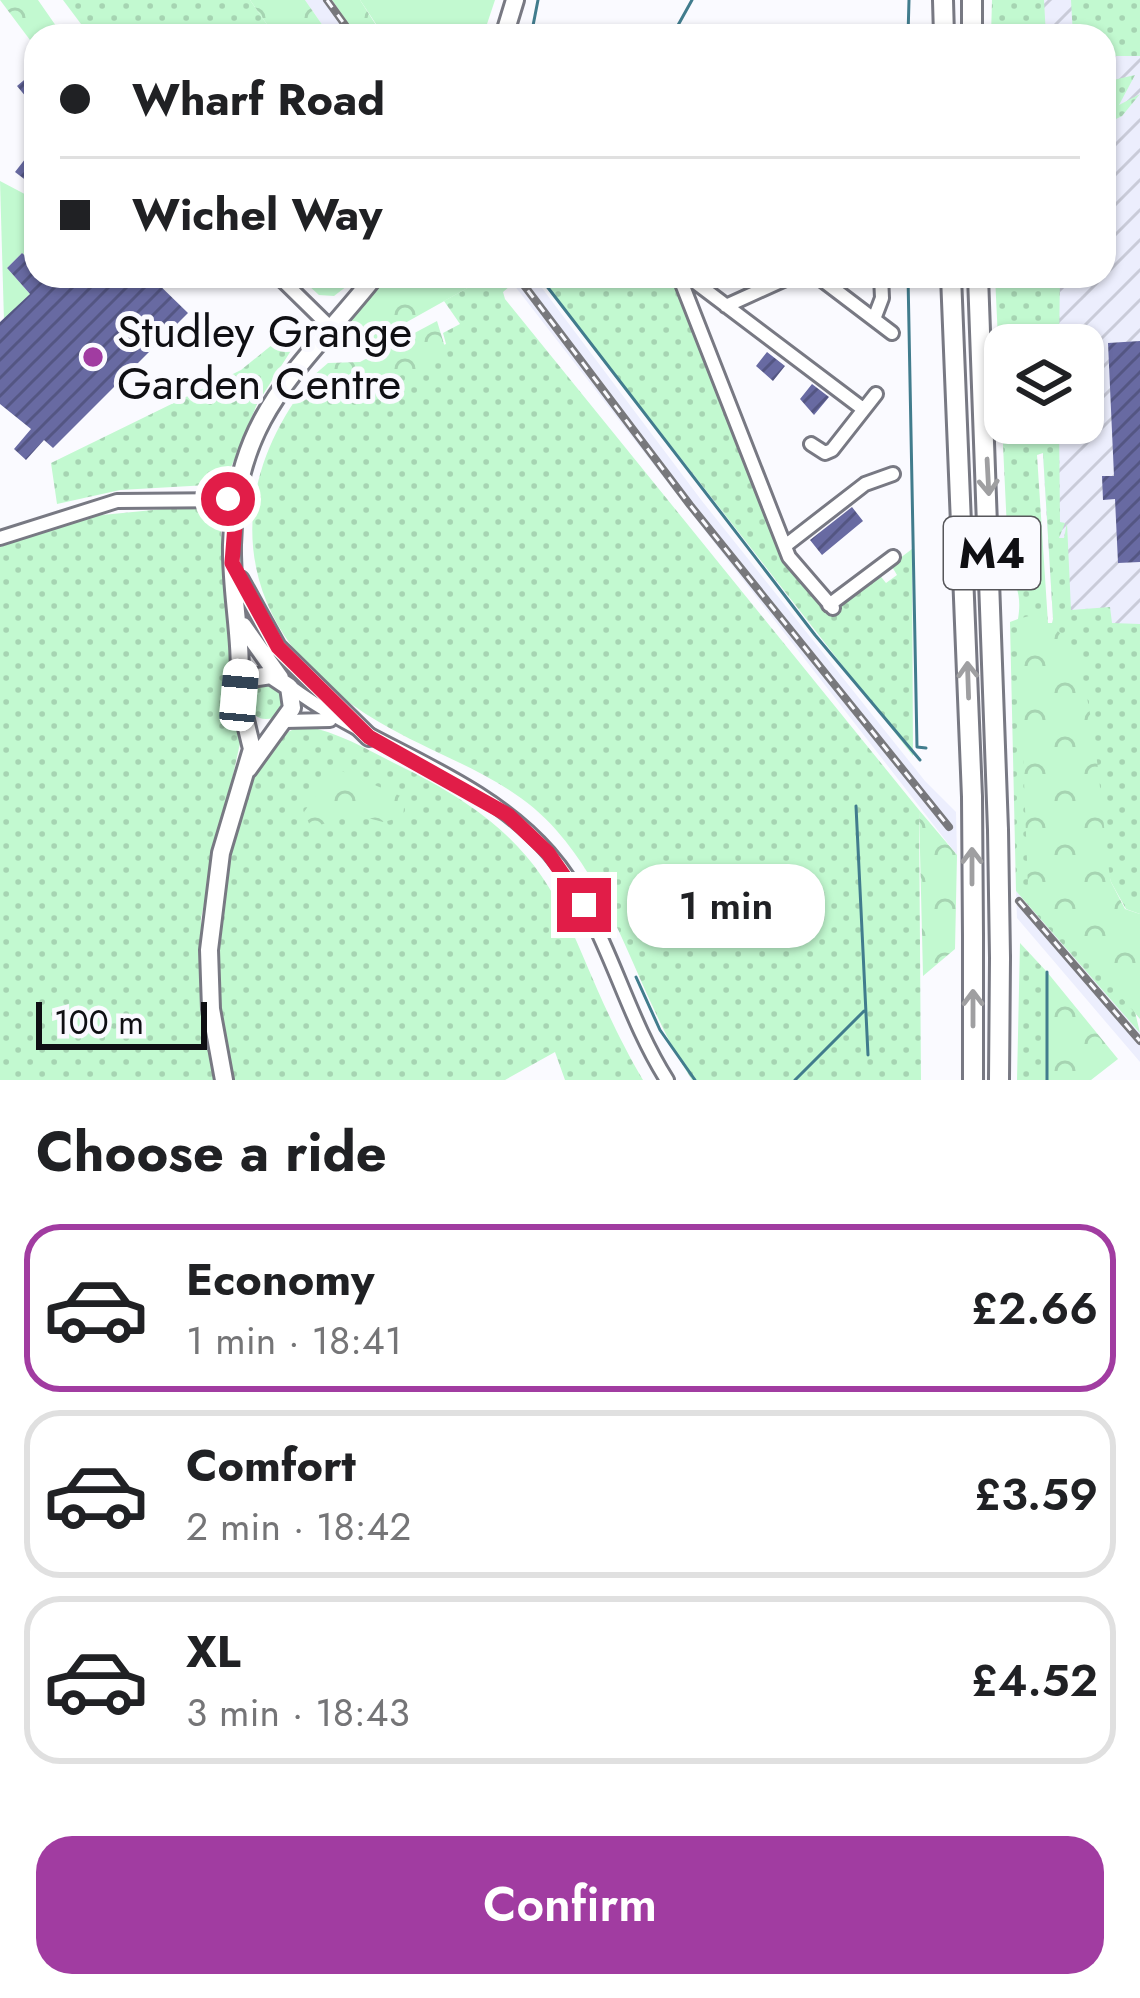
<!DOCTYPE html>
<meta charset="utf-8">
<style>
body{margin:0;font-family:Jost,sans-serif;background:#f6f6f6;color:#202124;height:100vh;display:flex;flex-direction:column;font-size:45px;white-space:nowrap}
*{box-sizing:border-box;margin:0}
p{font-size:39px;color:#757577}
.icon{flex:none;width:66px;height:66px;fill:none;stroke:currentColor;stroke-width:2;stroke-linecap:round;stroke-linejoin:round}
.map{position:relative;height:1080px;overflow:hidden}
.drawer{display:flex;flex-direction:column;background:#fff;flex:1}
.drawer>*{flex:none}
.hud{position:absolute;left:24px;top:24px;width:1092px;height:264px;border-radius:36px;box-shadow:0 3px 9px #0004;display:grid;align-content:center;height:264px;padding:0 36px;background:#fff}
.buttons{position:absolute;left:984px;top:324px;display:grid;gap:24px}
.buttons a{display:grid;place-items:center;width:120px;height:120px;border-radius:24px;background:#fff;box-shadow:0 3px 9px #0004;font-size:60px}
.scale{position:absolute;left:36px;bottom:30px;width:171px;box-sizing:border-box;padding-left:12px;border:6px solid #0f0f13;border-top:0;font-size:33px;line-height:42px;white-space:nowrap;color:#0f0f13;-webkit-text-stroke:9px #fafaff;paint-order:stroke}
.end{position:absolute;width:54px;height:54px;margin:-27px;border:15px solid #e11d48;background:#fff;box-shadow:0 0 0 6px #fff}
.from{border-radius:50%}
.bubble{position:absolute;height:84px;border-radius:36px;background:#fff;box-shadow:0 3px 9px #0004;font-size:39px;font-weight:600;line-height:84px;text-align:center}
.car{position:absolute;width:36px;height:72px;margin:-36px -18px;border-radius:15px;box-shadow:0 0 9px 3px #0007;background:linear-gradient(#fff 24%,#345 0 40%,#fff 0 76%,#345 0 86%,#fff 0)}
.hud b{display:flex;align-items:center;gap:42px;height:114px;font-size:45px}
.hud b+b{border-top:3px solid #e0e0e0}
.hud i{width:30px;height:30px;background:#202124}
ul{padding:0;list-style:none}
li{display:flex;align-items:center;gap:36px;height:168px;margin:0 24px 18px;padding:0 12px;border:6px solid #e0e0e0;border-radius:36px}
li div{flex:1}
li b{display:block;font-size:45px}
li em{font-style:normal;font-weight:600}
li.on{border-color:#a13ca1}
li>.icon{width:108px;height:108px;stroke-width:1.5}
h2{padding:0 36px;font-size:54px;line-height:144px}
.cta{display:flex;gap:24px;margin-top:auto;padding:24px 36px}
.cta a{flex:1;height:138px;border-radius:36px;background:#a13ca1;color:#fff;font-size:48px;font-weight:600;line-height:138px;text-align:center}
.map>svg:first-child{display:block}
.industrial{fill:url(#industrial-furrows)}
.built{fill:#eceefd}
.grass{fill:url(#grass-dots);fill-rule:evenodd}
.forest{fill:url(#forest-crowns)}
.garden{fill:#c2f9d0}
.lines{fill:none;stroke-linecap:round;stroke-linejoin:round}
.stream{stroke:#417c8d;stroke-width:3}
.building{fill:url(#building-hatch)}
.minor-casing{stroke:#787983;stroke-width:18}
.major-casing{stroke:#787983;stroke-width:22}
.highway-casing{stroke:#787983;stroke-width:24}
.minor{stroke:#fff;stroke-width:12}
.major{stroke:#fff;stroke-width:16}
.highway{stroke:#fff;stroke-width:18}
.rail-casing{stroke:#78787c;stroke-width:8}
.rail{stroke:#fafaff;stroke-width:3;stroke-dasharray:9;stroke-linecap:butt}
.highway-bridge-casing{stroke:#787983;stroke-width:24;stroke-linecap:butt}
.highway-bridge{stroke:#fff;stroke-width:18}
.oneway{stroke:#9f9fa1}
.route{stroke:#e11d48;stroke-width:15}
.poi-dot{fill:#a13ca1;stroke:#fafaff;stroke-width:4.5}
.labels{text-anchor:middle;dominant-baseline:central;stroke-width:10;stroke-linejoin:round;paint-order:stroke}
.shield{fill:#fafaff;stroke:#56565a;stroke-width:3}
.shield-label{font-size:42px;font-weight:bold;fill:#0f0f13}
.poi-label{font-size:45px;fill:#0f0f13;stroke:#fafaff;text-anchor:start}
</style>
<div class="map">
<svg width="1140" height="1080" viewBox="0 0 1140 1080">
<defs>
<pattern id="industrial-furrows" width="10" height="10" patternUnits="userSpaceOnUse" patternTransform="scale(3)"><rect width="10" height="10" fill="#eceefd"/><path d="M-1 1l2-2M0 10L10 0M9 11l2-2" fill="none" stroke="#c9cbd8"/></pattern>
<pattern id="grass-dots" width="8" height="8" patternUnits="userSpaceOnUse" patternTransform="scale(3)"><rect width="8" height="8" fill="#c2f9d0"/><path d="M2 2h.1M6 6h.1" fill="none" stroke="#a6d4b2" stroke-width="1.8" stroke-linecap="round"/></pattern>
<pattern id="forest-crowns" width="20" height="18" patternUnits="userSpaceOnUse" patternTransform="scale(3)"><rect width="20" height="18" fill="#c2f9d0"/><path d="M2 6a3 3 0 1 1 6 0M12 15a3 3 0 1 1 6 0" fill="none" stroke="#a6d4b2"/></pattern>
<pattern id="building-hatch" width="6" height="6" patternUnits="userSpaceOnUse" patternTransform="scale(3)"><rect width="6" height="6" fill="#686aa2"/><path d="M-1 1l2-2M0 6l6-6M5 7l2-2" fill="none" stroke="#545683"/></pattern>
</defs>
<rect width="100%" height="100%" fill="#fafaff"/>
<!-- industrial -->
<path class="industrial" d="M1020 0H1140V666L1053 619 1041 423H1083V345H1036L1032 276H1104V36H1021Z"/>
<!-- built -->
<path class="built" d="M305 0H332L357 36H330Z
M507 276H533L702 501 925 781 956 812 957 855Z
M1016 891 1140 1033V1062L1017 918Z"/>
<!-- grass -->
<path class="grass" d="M63 0H250L275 36H90Z
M992 0H1044L1046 36H991Z
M1071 0H1140V56H1104V36H1073Z
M1104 68 1113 80 1135 75 1119 105 1140 94 1122 116 1104 125Z
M489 276H505L510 286 503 292 505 299 919 810 921 1080H692C640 1000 620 903 557 831 510 776 439 758 379 722 239 640 212 501 313 376L350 383 446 344 443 333 460 324 444 301Z
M539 276H673L789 565 831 614 878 573 886 583 897 575 891 565 912 549 913 756Z
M995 276H1060L1059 345H1005V423H1059L1060 522 1065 523 1059 538H1064L1067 523 1071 610 1110 607 1112 623 1140 624V914L1126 909 1111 882 1043 620 1140 1033 1016 891 1010 622 1018 619C1021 601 1019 588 1009 572ZM1043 453 1053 619 1052 623H1048L1037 455Z
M299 323V338L257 404 227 477 208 485 120 490 57 504 51 463 241 370Z
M204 505 220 520 231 655 226 706 241 739 201 918V984L217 1080H0V547L82 517Z
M248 701a18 18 0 1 1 36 0a18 18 0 1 1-36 0Z
M304 726C340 732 373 753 406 769 580 855 557 934 643 1080H565L555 1052 505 1080H234C221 1042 217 1000 217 960 217 906 240 736 304 726Z
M1020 943 1047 972V1080H1017Z"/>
<!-- forest -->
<path class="forest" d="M0 0H38L63 36H36V48Z
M250 0H305L330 36H275Z
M332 0H360L383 36H357Z
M298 276H360L334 296 319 295Z
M387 276H489L364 346H335L333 337Z
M437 321 448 357C403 381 362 385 313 376L328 363 360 362Z
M1029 616C1044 620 1058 628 1067 642 1097 684 1101 826 1111 882L1125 909 1140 914V1019L1028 888 1018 619Z
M335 768 405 798 403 817 383 822 353 814 311 828 304 812Z
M919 810 957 855 955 949 923 976Z
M1047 972 1118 1059 1091 1080H1047Z"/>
<!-- garden -->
<path class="garden" d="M360 0H495L483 36H384Z
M0 181 36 200V253L30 260 22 253 7 268 30 294 4 321Z"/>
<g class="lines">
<!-- stream -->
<path class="stream" d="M531 36 538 0
M672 36 692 0
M908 36 909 0
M539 276 815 635 920 760
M908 276 917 747 926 748
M856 806 868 1055
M636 977 660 1030 695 1080
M795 1080 864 1011
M1047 1080V972"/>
</g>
<!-- building -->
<path class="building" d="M36 70V109L17 86Z
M36 145V188L15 172Z
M22 253 30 260 36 253V276H150L188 313 53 448 44 440 26 460 14 449 31 429 0 404V322L30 294 7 268Z
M1140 341V562L1118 563 1115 499 1103 500 1102 476H1114L1108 343Z
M767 352 785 366 773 381 756 366Z
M812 384 829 397 814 415 800 399Z
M852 507 863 521 822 555 810 540Z"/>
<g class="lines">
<!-- minor casing -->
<g class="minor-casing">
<path id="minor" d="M278 276 330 327
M679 276 789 557 833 608
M687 276 863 409
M817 276 892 333
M726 306 792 276
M874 319 882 298 881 276
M811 444 825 453 832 450 876 394
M0 538 117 501 237 500
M785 546 865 484 893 474
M829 605 893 557
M288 685C370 747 480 774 549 853 606 918 621 1008 667 1080
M285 721 330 720"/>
</g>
<!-- major casing -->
<g class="major-casing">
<path id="major" d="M504 36 515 0
M240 580 277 647 369 737
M243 626 280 678
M239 691C243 641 231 594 232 545 235 413 301 369 375 276
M224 1080 211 1009 209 950 221 853 252 749 239 695 251 678 271 675 289 687 292 708 248 769"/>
</g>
<!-- highway casing -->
<g class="highway-casing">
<path id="highway" d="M943 0 944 36
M972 0V36
M951 276 972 797
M978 276 998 830
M973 936V1080
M999 1080 1000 958"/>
</g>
<!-- minor -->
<use href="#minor" class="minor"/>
<!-- major -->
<use href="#major" class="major"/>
<!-- highway -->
<use href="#highway" class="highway"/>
<!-- rail casing -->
<g class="rail-casing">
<path id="rail" d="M327 0 353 36
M517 276 690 505 949 827
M1019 901 1140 1041"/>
</g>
<!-- rail -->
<use href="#rail" class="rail"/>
<!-- highway-bridge casing -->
<g class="highway-bridge-casing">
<path id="highway-bridge" d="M972 797 973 936
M998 830 1000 958"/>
</g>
<!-- highway-bridge -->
<use href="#highway-bridge" class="highway-bridge"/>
</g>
<!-- one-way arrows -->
<defs><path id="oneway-shaft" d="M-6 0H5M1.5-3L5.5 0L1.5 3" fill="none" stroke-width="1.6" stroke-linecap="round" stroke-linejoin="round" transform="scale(3)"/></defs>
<g class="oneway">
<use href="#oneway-shaft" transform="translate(988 477) rotate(87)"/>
<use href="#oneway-shaft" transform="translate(968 680) rotate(-92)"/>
<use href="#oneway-shaft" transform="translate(972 866) rotate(-90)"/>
<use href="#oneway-shaft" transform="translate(973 1008) rotate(-90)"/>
</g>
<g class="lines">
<!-- route -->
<path class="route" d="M228 499 237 500 232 563 278 647 369 737 508 815 548 853 584 905"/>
</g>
<!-- markers -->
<circle class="poi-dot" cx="93" cy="357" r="12"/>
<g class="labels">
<!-- shield labels -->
<rect class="shield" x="944" y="517" width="96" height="72" rx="9"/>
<g class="shield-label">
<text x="992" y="553">M4</text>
</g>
<!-- poi labels -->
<g class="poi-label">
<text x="117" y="331">Studley Grange<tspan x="117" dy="52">Garden Centre</tspan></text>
</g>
</g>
</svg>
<div class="buttons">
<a><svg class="icon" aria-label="layers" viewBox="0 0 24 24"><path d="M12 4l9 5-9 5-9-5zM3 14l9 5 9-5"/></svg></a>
</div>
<div class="scale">100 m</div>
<i class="end from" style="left:228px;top:499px"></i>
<i class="end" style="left:584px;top:905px"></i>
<div class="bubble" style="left:627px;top:864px;width:198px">1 min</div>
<i class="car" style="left:239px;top:695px;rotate:5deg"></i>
<div class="hud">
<b><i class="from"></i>Wharf Road</b>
<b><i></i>Wichel Way</b>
</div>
</div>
<section class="drawer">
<h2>Choose a ride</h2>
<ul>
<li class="on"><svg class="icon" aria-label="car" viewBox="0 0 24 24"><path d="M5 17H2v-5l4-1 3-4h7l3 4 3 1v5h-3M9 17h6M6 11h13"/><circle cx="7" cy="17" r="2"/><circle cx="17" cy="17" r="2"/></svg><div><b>Economy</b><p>1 min · 18:41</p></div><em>£2.66</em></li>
<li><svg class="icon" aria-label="car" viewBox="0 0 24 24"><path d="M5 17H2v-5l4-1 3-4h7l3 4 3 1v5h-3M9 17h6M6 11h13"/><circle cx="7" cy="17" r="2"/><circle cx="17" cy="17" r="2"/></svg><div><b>Comfort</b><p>2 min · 18:42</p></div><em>£3.59</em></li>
<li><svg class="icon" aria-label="car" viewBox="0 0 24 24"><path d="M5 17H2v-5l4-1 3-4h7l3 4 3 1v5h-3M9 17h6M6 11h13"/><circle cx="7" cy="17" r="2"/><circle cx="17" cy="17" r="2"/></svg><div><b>XL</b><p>3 min · 18:43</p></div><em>£4.52</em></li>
</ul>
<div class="cta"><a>Confirm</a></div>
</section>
